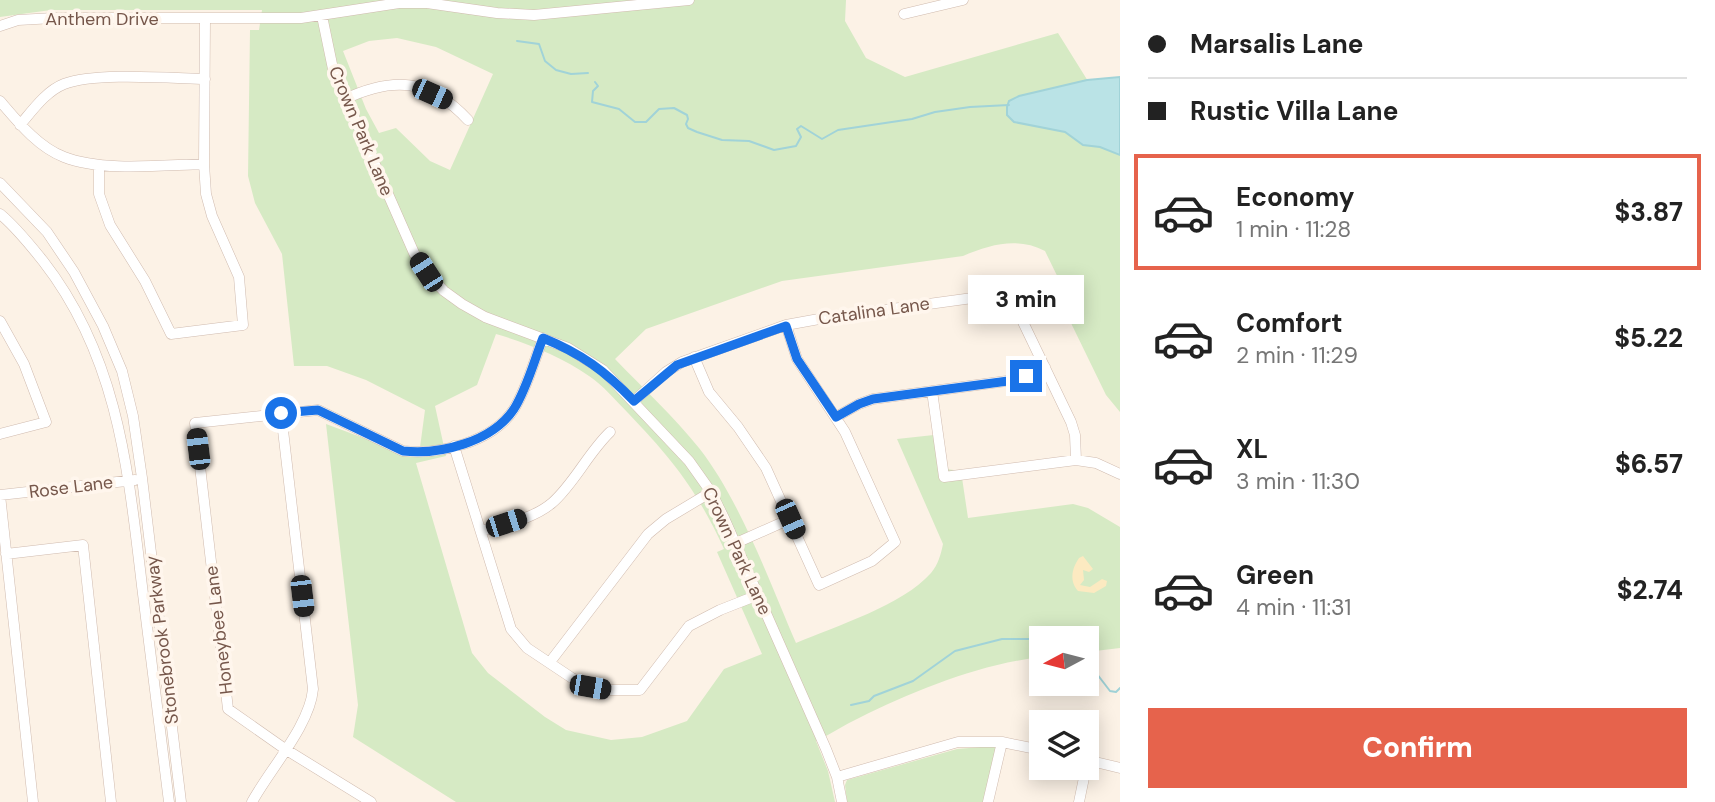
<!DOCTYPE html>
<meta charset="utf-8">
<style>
body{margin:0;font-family:"DM Sans",sans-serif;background:#f6f6f6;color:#222;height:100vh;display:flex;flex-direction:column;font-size:26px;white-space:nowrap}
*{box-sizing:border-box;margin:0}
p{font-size:23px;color:#767676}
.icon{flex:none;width:38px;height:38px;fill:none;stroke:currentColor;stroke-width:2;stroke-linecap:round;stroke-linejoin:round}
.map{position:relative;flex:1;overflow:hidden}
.panel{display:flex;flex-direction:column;background:#fff;width:595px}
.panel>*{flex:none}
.banner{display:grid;align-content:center;height:154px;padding:0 28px;background:#fff}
.needle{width:46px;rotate:263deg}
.controls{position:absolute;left:1029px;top:626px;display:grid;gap:14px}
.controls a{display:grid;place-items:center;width:70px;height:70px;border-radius:0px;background:#fff;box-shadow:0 4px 18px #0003;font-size:35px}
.end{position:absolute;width:32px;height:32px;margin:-16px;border:9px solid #1a73e8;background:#fff;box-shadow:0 0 0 4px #fff}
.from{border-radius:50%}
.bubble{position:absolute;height:49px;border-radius:0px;background:#fff;box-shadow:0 4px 18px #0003;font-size:23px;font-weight:800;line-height:49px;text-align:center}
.car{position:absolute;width:21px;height:42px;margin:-21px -10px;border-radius:9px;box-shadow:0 0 5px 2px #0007;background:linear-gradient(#222 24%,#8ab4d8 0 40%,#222 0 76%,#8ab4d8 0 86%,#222 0)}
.banner b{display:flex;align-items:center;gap:24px;height:66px;font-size:26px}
.banner b+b{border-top:2px solid #e0e0e0}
.banner i{width:18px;height:18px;background:#222}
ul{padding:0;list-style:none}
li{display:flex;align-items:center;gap:21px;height:116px;margin:0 14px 10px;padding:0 14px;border:4px solid transparent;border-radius:0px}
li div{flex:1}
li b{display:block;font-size:26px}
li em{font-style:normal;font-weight:800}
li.selected{border-color:#e6634c}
li>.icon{width:63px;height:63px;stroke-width:1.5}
.button{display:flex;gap:14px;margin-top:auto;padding:14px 28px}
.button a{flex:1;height:80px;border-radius:0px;background:#e6634c;color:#fff;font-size:28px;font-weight:800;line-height:80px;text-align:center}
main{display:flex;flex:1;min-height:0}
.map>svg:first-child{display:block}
.green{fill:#d6eac4;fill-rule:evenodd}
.sand{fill:#fceac1}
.water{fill:#bae3e6;stroke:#a1d3d8;stroke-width:2}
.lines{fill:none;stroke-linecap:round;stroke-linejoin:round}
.stream{stroke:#a1d3d8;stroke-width:2}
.minor-casing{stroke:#d0bbaf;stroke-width:11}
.minor{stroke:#fff;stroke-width:10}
.route{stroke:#1a73e8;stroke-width:9}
.labels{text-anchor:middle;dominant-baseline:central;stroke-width:7;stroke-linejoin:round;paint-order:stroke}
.street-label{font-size:18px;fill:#76574b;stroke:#fff6ed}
</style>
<main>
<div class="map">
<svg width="1120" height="802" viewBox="0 0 1120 802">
<rect width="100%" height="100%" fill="#fcf2e6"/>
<!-- green -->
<path class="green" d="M0 0H846L845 21 866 58 905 77 1058 33 1111 118 1120 124V412L1106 395 1070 321 1065 292 1045 251C1018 237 991 244 963 256L782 281 646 329 615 359C643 388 674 417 699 448 740 500 770 583 796 643 836 626 903 605 931 573 938 565 941 554 943 544L897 439 943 434 946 469 961 471 968 518 1073 504 1088 508 1120 527V648L1087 652V639H1041V657C977 665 916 690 859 718 844 725 831 734 816 741L828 771 835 802H456L353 737 358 705 326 424 385 446 419 455 425 410 366 380 327 366H294L282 254 255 203 248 176 250 30H259L262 10H51L0 17ZM397 38 436 47 493 74 450 170 430 161 396 128 379 133 366 109 343 51 369 41ZM496 334C527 343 562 357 589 376 603 385 616 401 628 413 672 459 697 490 724 549L717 552 762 654 724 669 687 721 642 737 611 740 566 730 545 717 488 673 472 653 416 463 446 456 435 406 477 385Z
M993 746 997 749 985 802H847L845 785 847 780 957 749Z"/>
<!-- sand -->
<path class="sand" d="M1083 556 1093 569 1089 572 1083 570 1084 580 1080 585 1090 587 1102 579 1107 581 1106 586 1094 593 1078 591C1069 581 1072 568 1079 558Z"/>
<!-- water -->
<path class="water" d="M1120 77V155L1100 147 1083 145 1065 132 1014 122 1007 115V107L1009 101 1019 96 1087 80Z"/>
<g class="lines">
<!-- stream -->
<path class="stream" d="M517 41 539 44 545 61 556 70 571 74 588 73
M595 82 598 86 593 91 592 102 619 109 635 122H646L659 109 674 108 687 115 688 119 686 124 688 128 697 132 722 140 749 141 774 150 796 146 801 137 797 129 801 126 822 139 838 130 912 119 935 112 970 107 1009 105
M1087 661 1110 691 1116 692 1120 688
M851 705 869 701 874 696 913 681 955 651 1002 639H1030L1041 649"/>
<!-- minor casing -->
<g class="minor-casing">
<path id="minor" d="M904 14 963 0
M322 16 333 69 414 253 426 272 444 291 462 304 485 317 568 348 603 370 689 461 711 492 724 518 826 749 837 777 842 802
M0 26 18 20 54 18H301L399 3H427L497 13 534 15 689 0
M345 99C394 76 430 79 468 120
M0 101C18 122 38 147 64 157 102 172 163 165 204 164
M20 125C32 111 46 91 64 84 95 72 169 78 205 79
M99 165V194L110 225 145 281 171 334 243 325 239 277 212 216 206 194 204 164 205 19
M0 183 47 232 74 272 103 326 122 371 133 416 142 478 181 802
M0 214C16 227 30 245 43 261 118 357 128 469 142 586 151 658 160 730 169 802
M0 321 24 364 46 422 0 434
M694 357 709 392 738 427 766 468 819 585 872 561 895 542 845 432 797 359 786 325
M932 391 944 477 1076 460 1096 463 1120 474
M634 401 666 372 682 362 786 325 819 319 1009 293 1071 422 1075 435 1076 460
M836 417 859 404 873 399 1014 380 1045 367
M454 446 511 629 527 648 572 678 590 687 611 690H640L689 626 720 610 758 595
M482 531C505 524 533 519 552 503 574 484 588 453 610 432
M736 543 790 519
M6 554 83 545 111 802
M550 662 648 534 666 519 711 492
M1087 760 1120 768
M837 777 958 742H1002L1041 750
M33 802 0 495 135 480
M252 802C270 769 310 725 313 689L281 413
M371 802 285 749 228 709 195 423 318 410 403 451C440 455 493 442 514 409 527 388 534 361 543 338
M988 802 1002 742
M1079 802 1086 768"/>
</g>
<!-- minor -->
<use href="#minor" class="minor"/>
</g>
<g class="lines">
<!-- route -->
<path class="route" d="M281 413 318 410 403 451C440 455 492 442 514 409 527 388 534 361 543 338 582 354 605 371 634 401L677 365 786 326 797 359 836 417 859 404 873 399 1008 381 1026 376"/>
</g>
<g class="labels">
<!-- street labels -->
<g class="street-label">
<text x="102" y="19">Anthem Drive</text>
<text transform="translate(361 131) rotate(67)">Crown Park Lane</text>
<text transform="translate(874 311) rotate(-8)">Catalina Lane</text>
<text transform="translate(71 487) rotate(-7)">Rose Lane</text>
<text transform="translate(737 551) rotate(65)">Crown Park Lane</text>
<text transform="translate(219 630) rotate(-97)">Honeybee Lane</text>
<text transform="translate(162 640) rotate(-97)">Stonebrook Parkway</text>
</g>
</g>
</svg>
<div class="controls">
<a><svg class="needle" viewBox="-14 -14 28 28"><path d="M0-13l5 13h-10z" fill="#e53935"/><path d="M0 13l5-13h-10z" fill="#767676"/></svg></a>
<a><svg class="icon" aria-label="layers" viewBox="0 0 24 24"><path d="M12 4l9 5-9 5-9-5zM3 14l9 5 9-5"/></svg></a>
</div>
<i class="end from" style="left:281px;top:413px"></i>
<i class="end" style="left:1026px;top:376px"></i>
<div class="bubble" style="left:968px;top:275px;width:116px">3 min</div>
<i class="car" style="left:432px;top:94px;rotate:114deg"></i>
<i class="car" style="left:426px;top:272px;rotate:327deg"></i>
<i class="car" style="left:198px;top:449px;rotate:353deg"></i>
<i class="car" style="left:790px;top:519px;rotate:156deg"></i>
<i class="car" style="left:506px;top:523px;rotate:72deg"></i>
<i class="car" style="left:302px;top:596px;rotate:173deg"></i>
<i class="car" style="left:590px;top:687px;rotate:100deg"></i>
</div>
<section class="panel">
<div class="banner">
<b><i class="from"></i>Marsalis Lane</b>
<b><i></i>Rustic Villa Lane</b>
</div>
<ul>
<li class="selected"><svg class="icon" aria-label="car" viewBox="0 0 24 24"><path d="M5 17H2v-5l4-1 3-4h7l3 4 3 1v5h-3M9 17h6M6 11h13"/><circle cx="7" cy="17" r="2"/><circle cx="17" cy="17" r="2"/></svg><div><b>Economy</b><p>1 min · 11:28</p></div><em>$3.87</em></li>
<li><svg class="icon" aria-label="car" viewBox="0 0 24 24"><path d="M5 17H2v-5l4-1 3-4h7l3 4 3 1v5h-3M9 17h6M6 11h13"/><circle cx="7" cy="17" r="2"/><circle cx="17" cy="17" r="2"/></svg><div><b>Comfort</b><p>2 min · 11:29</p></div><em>$5.22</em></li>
<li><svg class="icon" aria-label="car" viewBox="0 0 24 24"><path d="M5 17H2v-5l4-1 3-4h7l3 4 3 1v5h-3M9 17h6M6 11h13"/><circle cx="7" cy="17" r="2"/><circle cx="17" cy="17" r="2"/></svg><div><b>XL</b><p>3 min · 11:30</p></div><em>$6.57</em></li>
<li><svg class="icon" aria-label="car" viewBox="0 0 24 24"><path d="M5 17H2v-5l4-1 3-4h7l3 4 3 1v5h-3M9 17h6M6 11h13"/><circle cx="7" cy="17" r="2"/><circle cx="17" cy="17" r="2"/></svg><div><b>Green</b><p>4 min · 11:31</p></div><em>$2.74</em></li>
</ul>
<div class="button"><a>Confirm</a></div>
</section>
</main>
